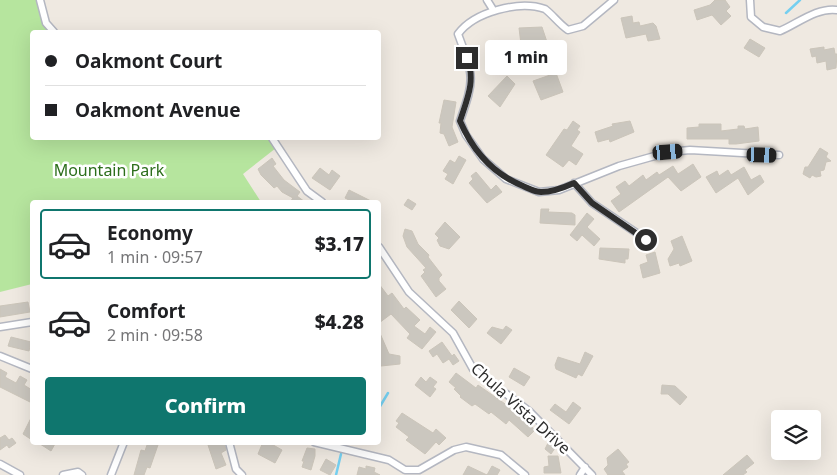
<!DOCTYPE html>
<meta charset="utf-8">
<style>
body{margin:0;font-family:"Noto Sans",sans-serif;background:#f6f6f6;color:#202124;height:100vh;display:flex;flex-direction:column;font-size:19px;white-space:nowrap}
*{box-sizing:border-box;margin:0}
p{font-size:16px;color:#757577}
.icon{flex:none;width:28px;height:28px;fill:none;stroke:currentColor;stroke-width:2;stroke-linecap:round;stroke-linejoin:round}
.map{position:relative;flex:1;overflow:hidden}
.sheet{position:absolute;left:30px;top:200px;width:351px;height:245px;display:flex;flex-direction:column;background:#fff;border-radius:5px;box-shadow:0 5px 20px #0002}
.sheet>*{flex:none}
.banner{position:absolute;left:30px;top:30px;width:351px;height:110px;border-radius:5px;box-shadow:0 5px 20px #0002;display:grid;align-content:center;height:110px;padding:0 15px;background:#fff}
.fabs{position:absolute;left:771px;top:410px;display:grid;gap:10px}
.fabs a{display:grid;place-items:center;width:50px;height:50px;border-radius:5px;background:#fff;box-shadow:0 5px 20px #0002;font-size:25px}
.end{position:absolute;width:22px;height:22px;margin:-11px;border:6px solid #2e2e2e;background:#fff;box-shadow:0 0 0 2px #fff}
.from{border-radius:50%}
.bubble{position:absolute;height:35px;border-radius:5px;background:#fff;box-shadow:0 5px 20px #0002;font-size:16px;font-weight:800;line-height:35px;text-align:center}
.car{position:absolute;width:15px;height:30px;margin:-15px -8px;border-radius:6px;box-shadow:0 0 4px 1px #0007;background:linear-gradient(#222 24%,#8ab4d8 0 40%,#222 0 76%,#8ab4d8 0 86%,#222 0)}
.banner b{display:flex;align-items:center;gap:18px;height:48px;font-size:19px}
.banner b+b{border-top:1px solid #e0e0e0}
.banner i{width:12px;height:12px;background:#202124}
ul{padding:9px 0 0;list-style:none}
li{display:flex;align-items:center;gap:15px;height:70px;margin:0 10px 8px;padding:0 5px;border:2px solid transparent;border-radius:5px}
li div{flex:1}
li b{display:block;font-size:19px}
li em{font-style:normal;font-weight:800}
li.selected{border-color:#0f766e}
li>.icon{width:45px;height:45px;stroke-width:1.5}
.primary-button{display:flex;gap:10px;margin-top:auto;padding:10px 15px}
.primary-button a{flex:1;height:58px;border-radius:5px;background:#0f766e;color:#fff;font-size:20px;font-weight:800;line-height:58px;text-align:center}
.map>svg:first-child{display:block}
.green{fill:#b6e59e}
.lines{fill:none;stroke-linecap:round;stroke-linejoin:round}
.stream{stroke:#75cff0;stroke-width:2.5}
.building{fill:#cbc7bf;stroke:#cbc5ba}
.street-casing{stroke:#b4b7c1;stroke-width:9}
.street{stroke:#fff;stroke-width:6}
.route{stroke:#2e2e2e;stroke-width:6}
.labels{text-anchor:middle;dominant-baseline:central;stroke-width:5;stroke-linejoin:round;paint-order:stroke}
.park-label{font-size:16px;fill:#2c6e1b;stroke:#fff}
.street-label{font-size:16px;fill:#2e2e2e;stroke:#fff}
</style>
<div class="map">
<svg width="837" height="475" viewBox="0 0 837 475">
<rect width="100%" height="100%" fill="#efe9e1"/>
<!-- green -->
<path class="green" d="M0 0H42L45 21 57 32H32V138H269L276 148 243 174 261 202H32V284L0 292Z"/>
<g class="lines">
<!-- stream -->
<path class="stream" d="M786 13 800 0
M379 408 388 393
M336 475 341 454"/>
</g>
<!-- building -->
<path class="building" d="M715 0H725L730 7 726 11 731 16 721 25 712 15 697 20 694 10 710 5Z
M632 16 633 23 639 22 640 26 653 23 656 26 660 39 648 41 646 34 626 38 621 18Z
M542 27 547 42 521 44 519 28Z
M750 39 765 48 759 57 744 48Z
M824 47V50L834 48 835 54H837L836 68 827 70 826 61 817 63 816 56 812 57 810 49Z
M519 51 522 59 514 62 511 54Z
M556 73 563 92 541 100 533 81Z
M507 76 515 84 500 107 488 96Z
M444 100 456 102 452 127 458 142 449 146 444 134 440 133 441 123H439Z
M573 121 580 126 577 130 580 132 571 146 583 154 576 165 569 160 563 167 546 155 564 129 567 130Z
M630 121 634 132 610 142 609 139 598 142 595 132 613 126 612 124Z
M699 124H721V131L738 129V126H744L745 129 758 127 759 141 736 144H729V139H687V128L699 127Z
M820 148 828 153 826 157 831 161 826 162 824 170 820 171 821 176 816 177 812 175 810 178 803 174 805 167H808Z
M459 156 466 160 453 184 445 179 448 174 443 171 450 160 455 163Z
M272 158 276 164 273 166 284 180 300 192 297 196 305 202H290L293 198 282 192 277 186 274 188 261 175 258 169Z
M693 164 701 177 681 191 668 177 619 212 611 201 621 194 616 187 625 181 629 186 643 175 646 180 657 172 659 175 673 166 678 174Z
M744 167 751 180 760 175 764 182 748 195 738 178 716 193 706 177 717 171 719 176 728 170 731 175Z
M320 168 329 175 332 170 340 176 330 190 312 178Z
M476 172 491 190 496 185 502 192 487 203 469 183 473 179 471 176Z
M349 190 373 202H353L345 198Z
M408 199 416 204 412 210 404 205Z
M541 209H549L548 212 572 213 575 215V225L540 223Z
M587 213 594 219 587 227 600 239 594 246 582 235 577 241 570 235Z
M445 222 460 237 449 249 440 246 437 240 439 238 435 234Z
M405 229 412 231 418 244 429 255 428 257 442 275 439 278V281L446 289 436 297 421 276 425 272 423 270 426 268 407 247 403 236Z
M682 236 692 261 680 266 679 263 670 266 668 259 674 249 671 241Z
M600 248 629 249 628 259H625V263L599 259Z
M655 252 660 273 643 278 640 265 648 262 646 255Z
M379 284 388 296 392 293 404 309 406 307 420 320 414 326 425 334 430 327 436 332 422 349 407 338 410 334 391 314 379 323Z
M459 301 477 319 469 328 451 310Z
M28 302 30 312 0 317V306Z
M506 326 512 330 501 344 487 333 492 327 503 330Z
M379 331 389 354 400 356V364L381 366 379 361Z
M11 337 31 342 29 351 8 346Z
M442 342 452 356 454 354 459 361 453 365 449 359 443 363 437 354 433 357 429 351Z
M585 352 593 356 582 376 578 374 576 378 556 369 555 365 558 357 580 364Z
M514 368 530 377 524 386 509 377Z
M0 369 7 373 5 377 16 383 20 376 27 380 24 385 32 390V403L0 387Z
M456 373 476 388 478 385 508 406 535 430 528 437 509 420 506 424 491 412 489 414 475 404 472 406 460 397 461 396 454 389 456 388 449 382Z
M421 377 426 382 430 377 437 382 433 387 436 389 430 397 415 385Z
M662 385 675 386 687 397 680 405 668 394H661Z
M573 402 581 408 569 424 550 410 555 404 566 412Z
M402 413 433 433 436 429 446 438 439 445 436 442 425 454 406 440 409 437 396 427 399 423 396 421Z
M32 416V440L23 434Z
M5 435 9 440 12 438 16 443 9 448 7 445 0 450V438Z
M37 442H56L51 451Z
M148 442H159L150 468 147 467 144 475H134L141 450 145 451Z
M207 442H224L226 450 221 453 226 465 216 469Z
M263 442H268L282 450 275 463 258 454Z
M548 443 555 448 551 454 545 449Z
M307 448 315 449V456L311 470 302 467 304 461H302Z
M618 449 629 462 626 464 628 467 622 471 625 475H608L604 469 608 465 607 458Z
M747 455 754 463 745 470 747 472 743 475H723Z
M548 456H558L561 473H544V467L549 466Z
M326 459 336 465 330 475 320 470Z
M366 466 375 468 374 472 380 475H357L359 467 366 469Z
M468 466 487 475 492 466 500 470 497 475H463Z"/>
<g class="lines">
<!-- street casing -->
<g class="street-casing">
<path id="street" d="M40 0 46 23 54 32
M487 0 492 8
M614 0 583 26 568 30C559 24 553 15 545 9 519 0 474 12 458 34 474 77 475 78 460 121L466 135 483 159 506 179 539 192 559 190 619 166 669 152 690 150 779 155
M750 0 751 17 763 27 780 31C797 24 817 7 837 10
M272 138 307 191 322 202
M574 183 592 203 653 244
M379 247 409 292 453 333 473 369 529 411 592 475
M0 327 32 322
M0 356 32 369
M229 442 236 469 242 475
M314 442 389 460 405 470H419L454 450 466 447 501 455 525 475
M0 464 20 475
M63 475 78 472 82 475
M111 475 124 442
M580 475 585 467"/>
</g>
<!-- street -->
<use href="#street" class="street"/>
</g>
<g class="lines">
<!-- route -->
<path class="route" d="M467 58C476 81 467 99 460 121 473 151 493 174 523 186 528 188 535 192 541 192 553 192 563 188 574 183L592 203 646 240"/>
</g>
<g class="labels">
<!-- park labels -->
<g class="park-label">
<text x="109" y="170">Mountain Park</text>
</g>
<!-- street labels -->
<g class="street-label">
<text transform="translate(521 408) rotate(42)">Chula Vista Drive</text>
</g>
</g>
</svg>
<div class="fabs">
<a><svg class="icon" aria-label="layers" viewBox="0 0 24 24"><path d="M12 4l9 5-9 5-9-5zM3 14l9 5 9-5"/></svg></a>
</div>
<i class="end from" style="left:646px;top:240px"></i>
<i class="end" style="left:467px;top:58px"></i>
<div class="bubble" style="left:485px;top:40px;width:82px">1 min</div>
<i class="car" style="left:668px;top:152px;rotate:85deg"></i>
<i class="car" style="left:762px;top:155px;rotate:92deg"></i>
<div class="banner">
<b><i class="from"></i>Oakmont Court</b>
<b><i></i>Oakmont Avenue</b>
</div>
<section class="sheet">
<ul>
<li class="selected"><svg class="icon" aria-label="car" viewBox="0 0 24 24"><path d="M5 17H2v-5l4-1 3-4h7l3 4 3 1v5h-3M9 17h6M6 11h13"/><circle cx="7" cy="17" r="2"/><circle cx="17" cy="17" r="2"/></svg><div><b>Economy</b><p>1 min · 09:57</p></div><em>$3.17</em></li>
<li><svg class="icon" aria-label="car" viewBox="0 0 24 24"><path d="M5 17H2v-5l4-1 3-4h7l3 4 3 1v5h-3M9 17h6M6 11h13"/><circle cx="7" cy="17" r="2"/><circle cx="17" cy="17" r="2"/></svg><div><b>Comfort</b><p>2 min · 09:58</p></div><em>$4.28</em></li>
</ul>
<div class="primary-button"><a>Confirm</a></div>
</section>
</div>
